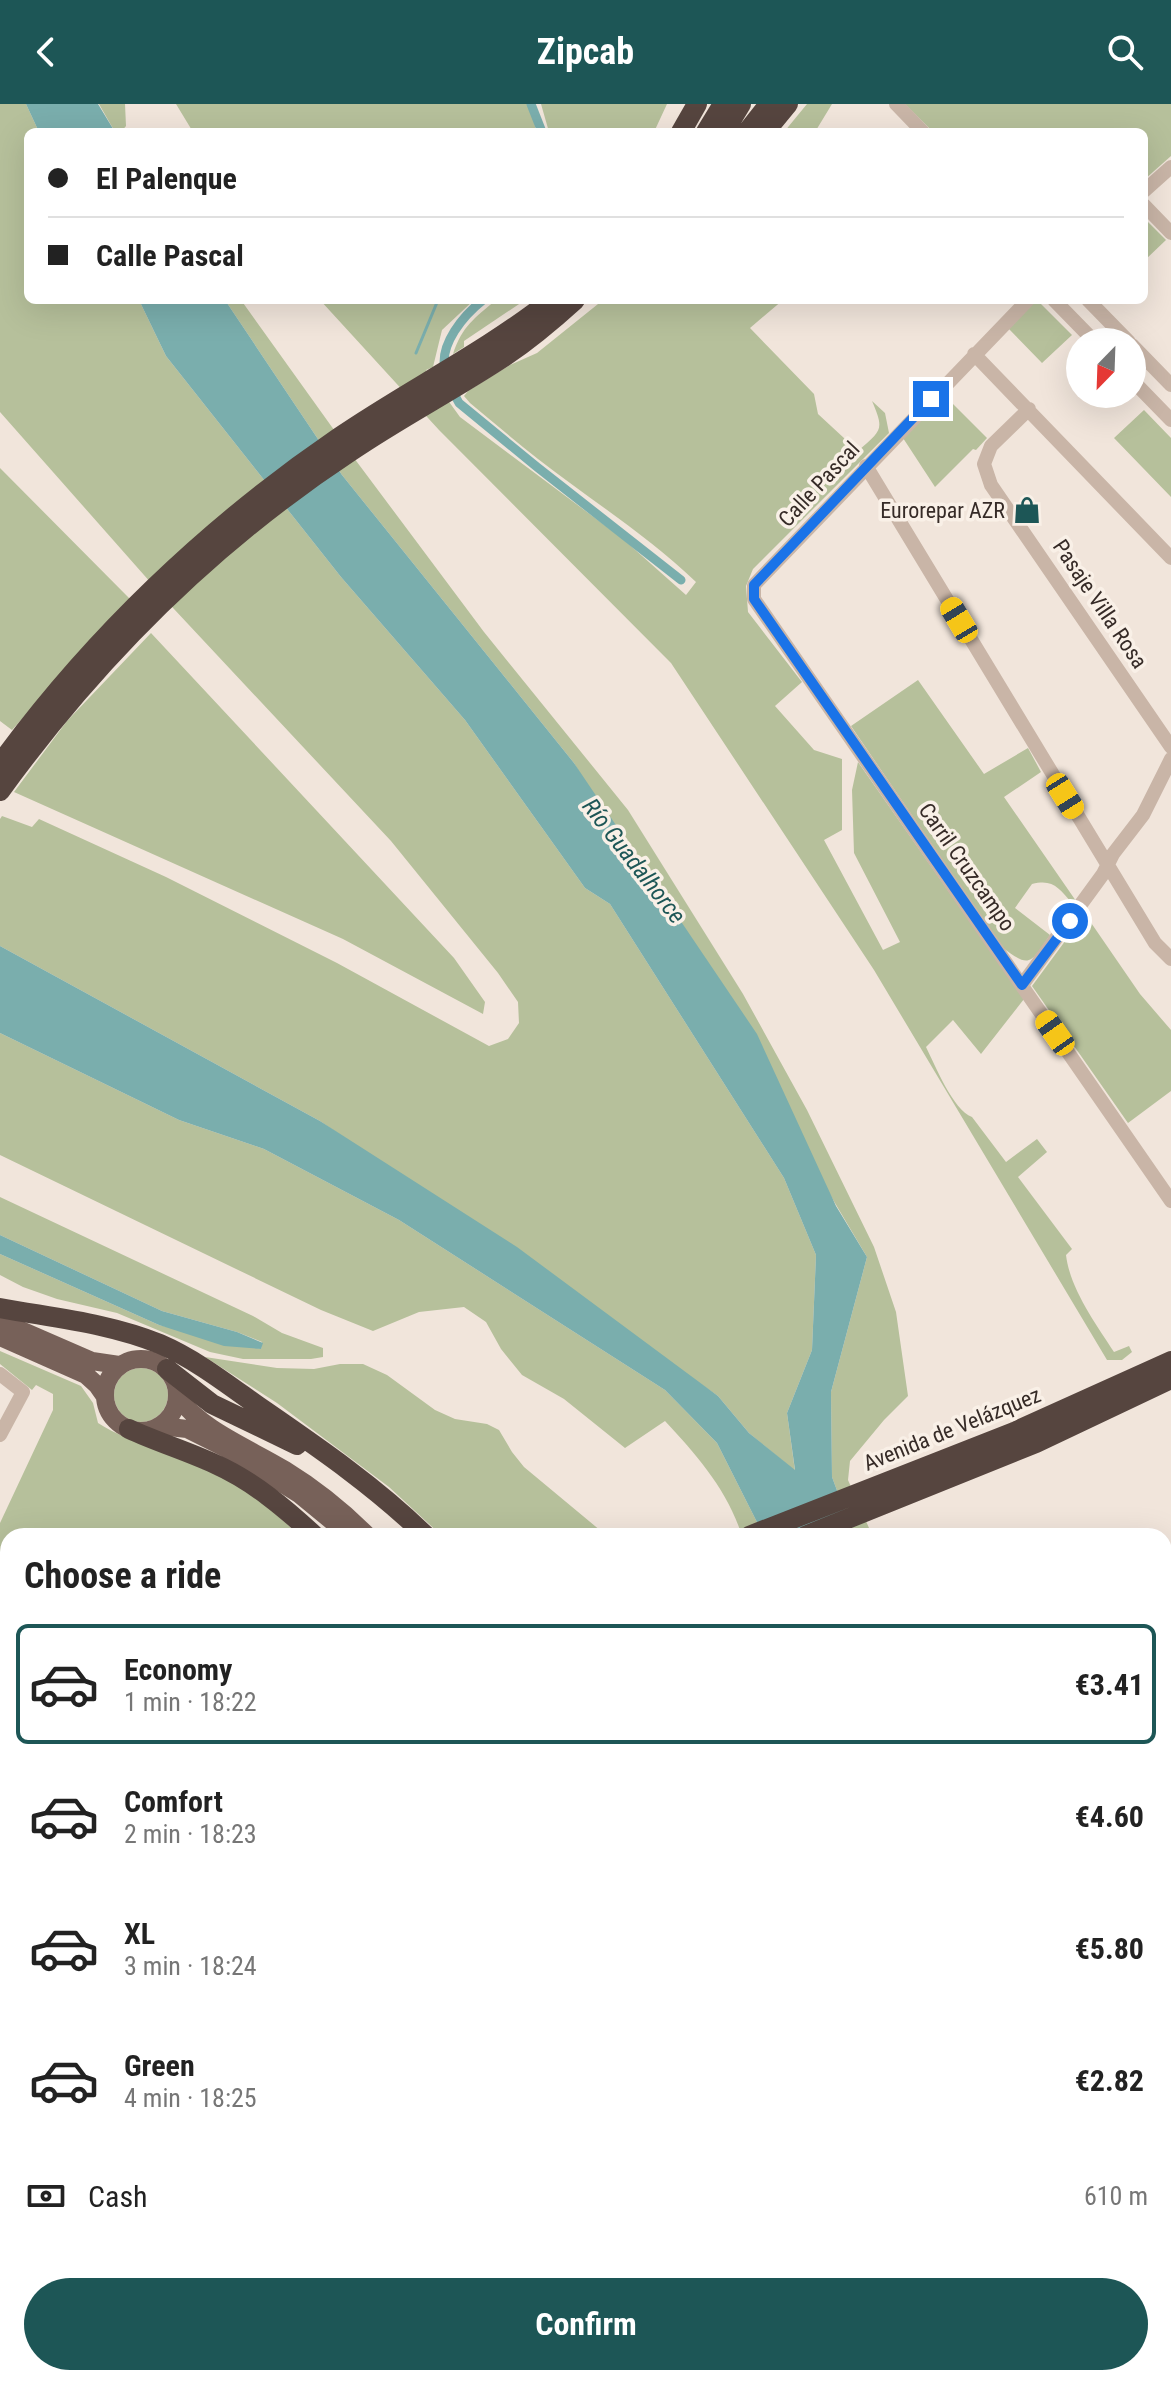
<!DOCTYPE html>
<meta charset="utf-8">
<style>
body{margin:0;font-family:"Roboto Condensed",sans-serif;background:#f2f2f2;color:#222;height:100vh;display:flex;flex-direction:column;font-size:30px;white-space:nowrap}
*{box-sizing:border-box;margin:0}
p{font-size:26px;color:#767676}
.icon{flex:none;width:44px;height:44px;fill:none;stroke:currentColor;stroke-width:2;stroke-linecap:round;stroke-linejoin:round}
.map{position:relative;flex:1;overflow:hidden}
.drawer{position:absolute;left:0px;top:1424px;width:1172px;height:858px;display:flex;flex-direction:column;background:#fff;border-radius:24px 24px 0 0;box-shadow:0 8px 32px #0002}
.drawer>*{flex:none}
.banner{position:absolute;left:24px;top:24px;width:1124px;height:176px;border-radius:12px;box-shadow:0 8px 32px #0002;display:grid;align-content:center;height:176px;padding:0 24px;background:#fff}
.needle{width:52px;rotate:203deg}
.tools{position:absolute;left:1066px;top:224px;display:grid;gap:16px}
.tools a{display:grid;place-items:center;width:80px;height:80px;border-radius:50%;background:#fff;box-shadow:0 8px 32px #0002;font-size:40px}
.end{position:absolute;width:36px;height:36px;margin:-18px;border:10px solid #1a73e8;background:#fff;box-shadow:0 0 0 4px #fff}
.from{border-radius:50%}
.car{position:absolute;width:24px;height:48px;margin:-24px -12px;border-radius:10px;box-shadow:0 0 6px 2px #0007;background:linear-gradient(#f5c518 24%,#345 0 40%,#f5c518 0 76%,#345 0 86%,#f5c518 0)}
.banner b{display:flex;align-items:center;gap:28px;height:76px;font-size:30px}
.banner b+b{border-top:2px solid #e0e0e0}
.banner i{width:20px;height:20px;background:#222}
ul{padding:0;list-style:none}
li{display:flex;align-items:center;gap:24px;height:120px;margin:0 16px 12px;padding:0 8px;border:4px solid transparent;border-radius:12px}
li div{flex:1}
li b{display:block;font-size:30px}
li em{font-style:normal;font-weight:700}
li.on{border-color:#1d5656}
li>.icon{width:72px;height:72px;stroke-width:1.5}
h2{padding:0 24px;font-size:36px;line-height:96px}
.pay{display:flex;align-items:center;gap:20px;height:88px;padding:0 24px;font-size:30px}
.pay p{margin-inline-start:auto}
.primary-button{display:flex;gap:16px;margin-top:auto;padding:16px 24px}
.primary-button a{flex:1;height:92px;border-radius:48px;background:#1d5656;color:#fff;font-size:32px;font-weight:700;line-height:92px;text-align:center}
header{display:flex;justify-content:space-between;align-items:center;height:104px;padding:0 24px;background:#1d5656;color:#fff;font-size:36px;font-weight:700}
.map>svg:first-child{display:block}
.green{fill:#b6c09b}
.water{fill:#7aaead}
.lines{fill:none;stroke-linecap:round;stroke-linejoin:round}
.stream{stroke:#7aaead;stroke-width:3}
.canal{stroke:#7aaead;stroke-width:9}
.minor{stroke:#c9b5a7;stroke-width:14}
.major{stroke:#776159;stroke-width:18}
.highway{stroke:#56453f;stroke-width:20}
.route{stroke:#1a73e8;stroke-width:10}
.labels{text-anchor:middle;dominant-baseline:central;stroke-width:7;stroke-linejoin:round;paint-order:stroke}
.street-label{font-size:22px;fill:#362b27;stroke:#f9f0e7}
.poi-label{font-size:22px;fill:#362b27;stroke:#f9f0e7;text-anchor:end}
.water-label{font-size:24px;font-style:italic;fill:#1d5656;stroke:#f9f0e7}
</style>
<header><svg class="icon" aria-label="back" viewBox="0 0 24 24"><path d="M15 5l-7 7 7 7"/></svg>Zipcab<svg class="icon" aria-label="search" viewBox="0 0 24 24"><circle cx="10" cy="10" r="6"/><path d="M15 15l6 6"/></svg></header>
<div class="map">
<svg width="1171" height="2281" viewBox="0 0 1171 2281">
<rect width="100%" height="100%" fill="#f1e5db"/>
<!-- green -->
<path class="green" d="M0 0H26L39 28H28V196H139L166 252 341 473 465 616 585 784 610 800 784 1074 816 1151 812 1246 787 1309 795 1367 749 1329 718 1292 320 1017 0 842V715L2 712 32 723 39 715 166 773 337 859 489 942 508 935 519 919 518 898 498 869 391 737 174 505 0 308Z
M99 0H125L126 22 121 28H115Z
M176 0H527L533 10 536 28H193Z
M541 0H667L654 28H549Z
M807 0H832L815 28H784Z
M905 0H1171V52L1144 76V28H933Z
M1144 114 1166 136 1144 157Z
M225 196H241L357 358 484 528 628 706 743 890 807 1006 874 1143 896 1208 908 1292 884 1316 850 1357 848 1376 869 1424 884 1432H854L832 1373 831 1288 867 1153 574 659 342 371Z
M320 196H474L442 226 433 263 426 266 460 313 623 435 686 491 696 478C648 432 591 396 538 355 515 337 493 318 470 299L464 292 468 287 510 261 537 249 603 196H783L750 224 814 290 818 310 858 347C881 326 885 327 872 297L885 309 889 329 753 465 746 482 748 508 802 578 775 602 814 646 842 655V726L824 736 883 846 900 838 854 749 852 686 858 658 1024 895 981 950 953 916 926 943C935 961 953 1006 972 1013L1006 1058 1037 1035 1047 1048 1018 1073 1072 1145 1066 1151C1070 1185 1096 1220 1114 1248L1129 1242 1132 1248 1122 1256H1107L874 866 671 559 439 326Z
M496 196H525L464 237V243L453 250C462 222 475 214 496 196Z
M1033 199H1040L1072 231 1042 259 1009 225Z
M945 292 987 334 976 346 973 345 935 383 903 334Z
M1144 306 1171 334V393L1114 334Z
M0 364 130 495 12 626 0 617Z
M151 529 454 854 485 898 483 910 343 835 14 688 67 617Z
M918 576 984 670 1028 644 1041 668 1004 693 1076 797 1072 799C1058 784 1054 775 1032 780L1015 804 1050 831C1031 858 1031 866 1002 843L851 622Z
M1085 810 1140 890 1171 926V987L1128 1019 1032 882Z
M0 929 179 1016 264 1045 399 1116 665 1286 717 1339 764 1432H742C728 1387 697 1351 665 1317L625 1344 564 1295 522 1271 501 1245 486 1218 464 1203 419 1208 373 1227 321 1206 0 1051Z
M0 1093 253 1212 282 1229 323 1244V1253L311 1255H243L210 1248 117 1209 57 1195 23 1183 0 1171V1150L159 1221 261 1245 262 1238 237 1228 162 1207 0 1131Z
M0 1247 81 1282 93 1299 98 1319C133 1341 174 1349 211 1366 245 1382 273 1407 300 1432H8V1692L0 1695V1419L53 1306V1290L36 1281 32 1286 0 1260Z
M205 1253 277 1264 314 1265 340 1260H363L387 1271 435 1306 455 1315 487 1320 499 1326 512 1348 524 1363 607 1432H442L389 1383 277 1299Z
M114 1291a27 27 0 1 1 54 0a27 27 0 1 1-54 0Z
M1164 1935 1171 1947V2012L1164 2000Z
M8 2046V2274H51L47 2281H0V2060Z
M1164 2112 1171 2123V2202L1164 2191Z
M684 2274H742L731 2281H671Z
M873 2274H938L939 2281H874L871 2277Z"/>
<!-- water -->
<path class="water" d="M26 0H98L115 28H39Z
M139 196H225L342 371 574 659 757 930 836 1102 867 1153 831 1288 832 1373 854 1432H764L717 1339 665 1286 399 1116 264 1045 179 1016 0 929V842L320 1017 517 1143 718 1292 749 1329 795 1366 787 1309 812 1246 816 1151 784 1074 610 800 585 784 465 616 341 473 166 252Z
M0 1131 162 1207 237 1228 263 1239 261 1245 224 1242 159 1221 0 1150Z
M1164 2000 1171 2012V2123L1164 2112Z
M612 2274H684L671 2281H590Z"/>
<g class="lines">
<!-- stream -->
<path class="stream" d="M416 249 438 196"/>
<!-- canal -->
<path class="canal" d="M531 0 542 28
M445 266C439 240 464 211 483 196
M451 284 459 299 537 363 681 476"/>
<!-- minor -->
<path class="minor" d="M896 0 923 28
M1144 87 1171 63
M1144 101 1171 129
M1028 196 754 481V495L1171 1097
M1054 196 1095 238
M1088 196 1129 238
M1132 241 1171 281
M974 250 1171 454
M1132 276 1171 316
M1029 305 991 342 984 360 991 381 1171 643
M866 362 1155 839 1171 855
M1022 881 1103 770 1113 750 1143 711 1171 655
M0 1270 23 1288 0 1331
M0 1749 8 1746
M0 1872 8 1869
M0 1957 8 1978
M336 2274 339 2281
M56 2281 60 2274
M171 2281 175 2274
M233 2281 248 2274
M560 2281 576 2274"/>
<!-- major -->
<path class="major" d="M0 1217 92 1257 119 1261
M0 1233 86 1271 97 1281 104 1291
M105 1291a36 36 0 1 1 72 0a36 36 0 1 1-72 0Z
M178 1293C201 1326 251 1345 285 1366 316 1385 343 1407 368 1432
M161 1322 187 1325 225 1344 299 1390 350 1432
M591 2274 592 2281
M607 2274 609 2281"/>
<!-- highway -->
<path class="highway" d="M681 28 697 0
M706 28 723 0
M724 28 741 0
M747 28 769 0
M765 28 788 0
M0 660C92 534 209 422 338 334 408 286 484 249 551 196
M0 687C96 555 213 438 350 348 400 314 454 286 504 253 529 236 553 216 575 196
M0 1204C54 1214 108 1219 160 1240 195 1255 227 1280 258 1302 316 1342 375 1382 426 1432
M167 1265 212 1300 297 1341
M129 1325C157 1338 187 1347 215 1360 253 1377 285 1404 315 1432
M749 1432 1014 1328 1171 1257
M805 1432 1036 1339 1171 1275
M0 1710 8 1707
M0 1729 8 1726"/>
</g>
<g class="lines">
<!-- route -->
<path class="route" d="M931 295 754 481V495L1022 881 1070 817"/>
</g>
<!-- icons -->
<defs>
<g id="shop-bare" transform="scale(2.16)"><path d="M-5-2.5h2.3a2.7 3.5 0 0 1 5.4 0H5L5.5 6h-11ZM-1.5-2.5h3a1.5 2.3 0 0 0-3 0Z" fill="#1d5656" stroke="#f9f0e7" stroke-width="2.5" paint-order="stroke"/></g>
</defs>
<g fill-rule="evenodd">
<use href="#shop-bare" x="1027" y="406"/>
</g>
<g class="labels">
<!-- street labels -->
<g class="street-label">
<text transform="translate(819 380) rotate(-47)">Calle Pascal</text>
<text transform="translate(1100 500) rotate(56)">Pasaje Villa Rosa</text>
<text transform="translate(967 763) rotate(55)">Carril Cruzcampo</text>
<text transform="translate(952 1325) rotate(-22)">Avenida de Velázquez</text>
</g>
<!-- poi labels -->
<g class="poi-label">
<text x="1005" y="406">Eurorepar AZR</text>
</g>
<!-- water labels -->
<g class="water-label">
<text transform="translate(634 757) rotate(52)">Río Guadalhorce</text>
</g>
</g>
</svg>
<div class="tools">
<a><svg class="needle" viewBox="-14 -14 28 28"><path d="M0-13l5 13h-10z" fill="#e53935"/><path d="M0 13l5-13h-10z" fill="#767676"/></svg></a>
</div>
<i class="end from" style="left:1070px;top:817px"></i>
<i class="end" style="left:931px;top:295px"></i>
<i class="car" style="left:959px;top:516px;rotate:329deg"></i>
<i class="car" style="left:1065px;top:692px;rotate:148deg"></i>
<i class="car" style="left:1055px;top:929px;rotate:325deg"></i>
<div class="banner">
<b><i class="from"></i>El Palenque</b>
<b><i></i>Calle Pascal</b>
</div>
<section class="drawer">
<h2>Choose a ride</h2>
<ul>
<li class="on"><svg class="icon" aria-label="car" viewBox="0 0 24 24"><path d="M5 17H2v-5l4-1 3-4h7l3 4 3 1v5h-3M9 17h6M6 11h13"/><circle cx="7" cy="17" r="2"/><circle cx="17" cy="17" r="2"/></svg><div><b>Economy</b><p>1 min · 18:22</p></div><em>€3.41</em></li>
<li><svg class="icon" aria-label="car" viewBox="0 0 24 24"><path d="M5 17H2v-5l4-1 3-4h7l3 4 3 1v5h-3M9 17h6M6 11h13"/><circle cx="7" cy="17" r="2"/><circle cx="17" cy="17" r="2"/></svg><div><b>Comfort</b><p>2 min · 18:23</p></div><em>€4.60</em></li>
<li><svg class="icon" aria-label="car" viewBox="0 0 24 24"><path d="M5 17H2v-5l4-1 3-4h7l3 4 3 1v5h-3M9 17h6M6 11h13"/><circle cx="7" cy="17" r="2"/><circle cx="17" cy="17" r="2"/></svg><div><b>XL</b><p>3 min · 18:24</p></div><em>€5.80</em></li>
<li><svg class="icon" aria-label="car" viewBox="0 0 24 24"><path d="M5 17H2v-5l4-1 3-4h7l3 4 3 1v5h-3M9 17h6M6 11h13"/><circle cx="7" cy="17" r="2"/><circle cx="17" cy="17" r="2"/></svg><div><b>Green</b><p>4 min · 18:25</p></div><em>€2.82</em></li>
</ul>
<div class="pay"><svg class="icon" aria-label="cash" viewBox="0 0 24 24"><path d="M3 7h18v10H3z"/><circle cx="12" cy="12" r="2"/></svg>Cash<p>610 m</p></div>
<div class="primary-button"><a>Confirm</a></div>
</section>
</div>
